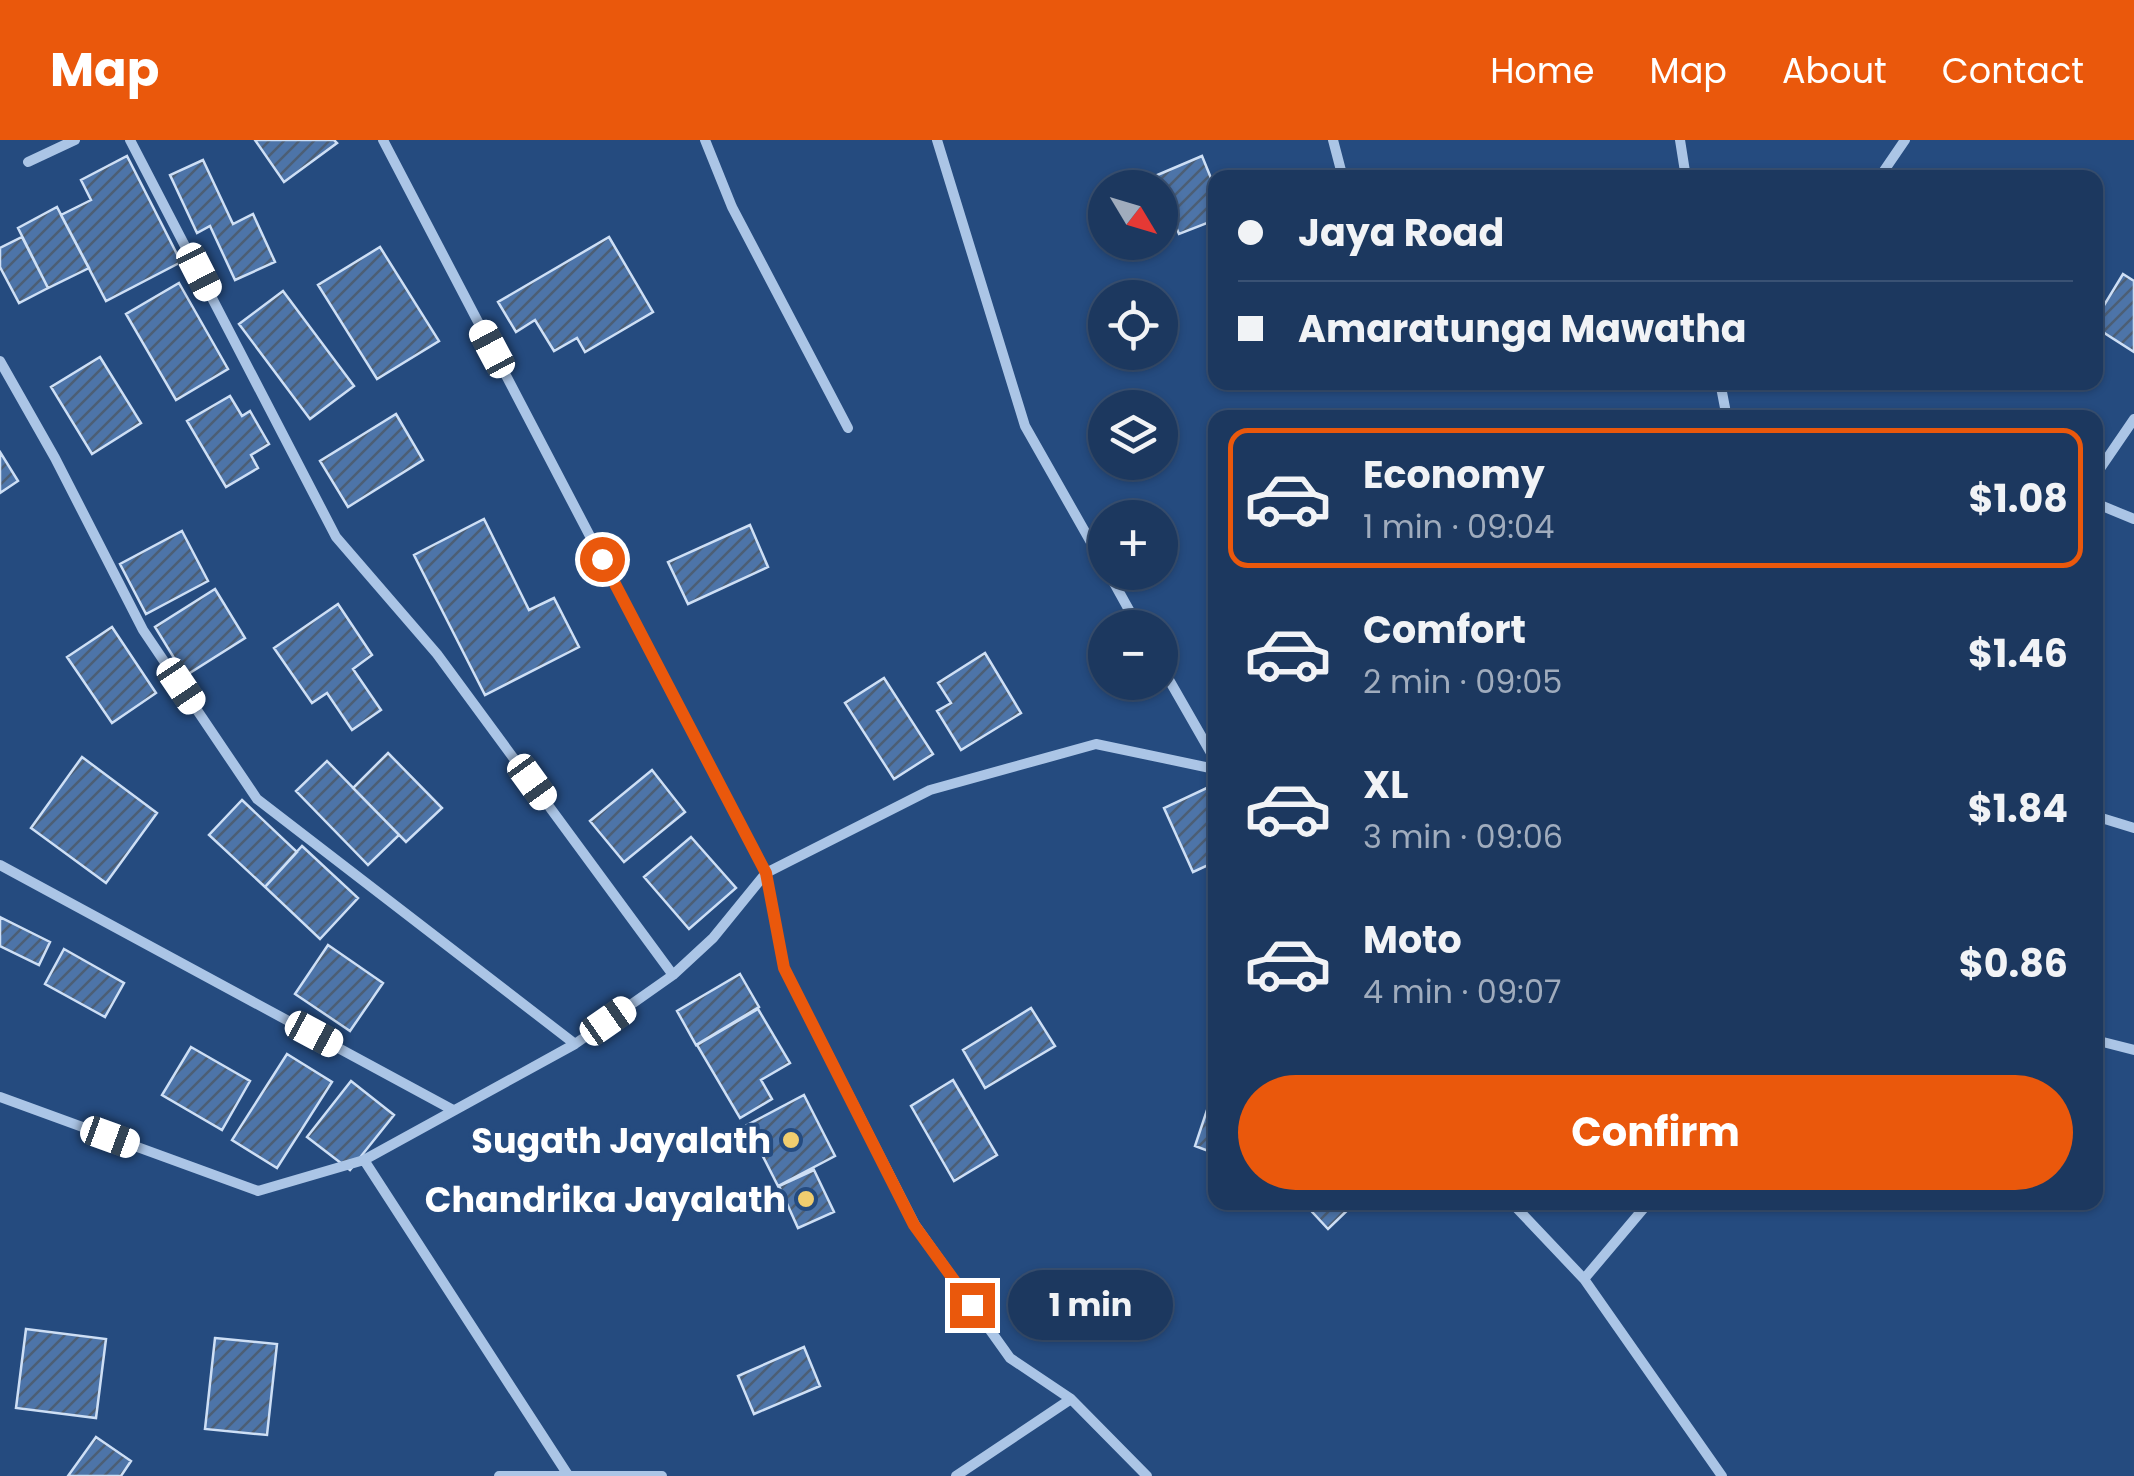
<!DOCTYPE html>
<meta charset="utf-8">
<style>
body{margin:0;font-family:Poppins,sans-serif;background:#253f65;color:#f1f3f6;height:100vh;display:flex;flex-direction:column;font-size:38px;white-space:nowrap}
*{box-sizing:border-box;margin:0}
p{font-size:32px;color:#a0acbd}
.icon{flex:none;width:55px;height:55px;fill:none;stroke:currentColor;stroke-width:2;stroke-linecap:round;stroke-linejoin:round}
.map{position:relative;flex:1;overflow:hidden}
.sheet{position:absolute;left:1208px;top:270px;width:895px;height:800px;display:flex;flex-direction:column;background:#1c385f;border-radius:20px;box-shadow:0 2px 8px #0004,0 0 0 2px #3a5274}
.sheet>*{flex:none}
.hud{position:absolute;left:1208px;top:30px;width:895px;height:220px;border-radius:20px;box-shadow:0 2px 8px #0004,0 0 0 2px #3a5274;display:grid;align-content:center;height:220px;padding:0 30px;background:#1c385f}
.needle{width:65px;rotate:128deg}
.fabs{position:absolute;left:1088px;top:30px;display:grid;gap:20px}
.fabs a{display:grid;place-items:center;width:90px;height:90px;border-radius:50%;background:#1c385f;box-shadow:0 2px 8px #0004,0 0 0 2px #3a5274;font-size:50px}
.end{position:absolute;width:45px;height:45px;margin:-22px;border:12px solid #ea580c;background:#fff;box-shadow:0 0 0 5px #fff}
.from{border-radius:50%}
.bubble{position:absolute;height:70px;border-radius:35px;background:#1c385f;box-shadow:0 2px 8px #0004,0 0 0 2px #3a5274;font-size:32px;font-weight:700;line-height:70px;text-align:center}
.car{position:absolute;width:30px;height:60px;margin:-30px -15px;border-radius:12px;box-shadow:0 0 8px 2px #0007;background:linear-gradient(#fff 24%,#345 0 40%,#fff 0 76%,#345 0 86%,#fff 0)}
.hud b{display:flex;align-items:center;gap:35px;height:95px;font-size:38px}
.hud b+b{border-top:2px solid #3a5274}
.hud i{width:25px;height:25px;background:#f1f3f6}
ul{padding:18px 0 0;list-style:none}
li{display:flex;align-items:center;gap:30px;height:140px;margin:0 20px 15px;padding:0 10px;border:5px solid transparent;border-radius:20px}
li div{flex:1}
li b{display:block;font-size:38px}
li em{font-style:normal;font-weight:700}
li.on{border-color:#ea580c}
li>.icon{width:90px;height:90px;stroke-width:1.5}
.action{display:flex;gap:20px;margin-top:auto;padding:20px 30px}
.action a{flex:1;height:115px;border-radius:60px;background:#ea580c;color:#fff;font-size:40px;font-weight:700;line-height:115px;text-align:center}
header{display:flex;align-items:center;gap:60px;box-sizing:border-box;height:140px;padding:0 50px;background:#ea580c;color:#fff}
header strong{font-size:48px}
nav{display:flex;gap:55px;margin-inline-start:auto;font-size:35px}
.map>svg:first-child{display:block}
.building{fill:url(#building-hatch);stroke:#cedff5;stroke-width:2.5}
.lines{fill:none;stroke-linecap:round;stroke-linejoin:round}
.minor{stroke:#abc5e6;stroke-width:10}
.route{stroke:#ea580c;stroke-width:12}
.poi-dot{fill:#f0cd6f;stroke:#254b7f;stroke-width:4}
.labels{text-anchor:middle;dominant-baseline:central;stroke-width:8;stroke-linejoin:round;paint-order:stroke}
.poi-label{font-size:35px;font-weight:bold;fill:#fff;stroke:#254b7f;text-anchor:end}
</style>
<header>
<strong>Map</strong>
<nav><a>Home</a><a>Map</a><a>About</a><a>Contact</a></nav>
</header>
<div class="map">
<svg width="2134" height="1336" viewBox="0 0 2134 1336">
<defs>
<pattern id="building-hatch" width="6" height="6" patternUnits="userSpaceOnUse" patternTransform="scale(2.5)"><rect width="6" height="6" fill="#4d74a8"/><path d="M-1 1l2-2M0 6l6-6M5 7l2-2" fill="none" stroke="#4c5e75"/></pattern>
</defs>
<rect width="100%" height="100%" fill="#254b7f"/>
<!-- building -->
<path class="building" d="M255 0H334L337 3 284 42Z
M127 16 181 122 106 161 61 75 91 60 81 40Z
M1202 16 1215 48V80L1179 94 1155 36Z
M203 20 233 84 253 74 275 122 235 140 210 86 197 93 170 35Z
M57 67 89 128 48 148 18 88Z
M22 97 48 148 19 163 0 127V108Z
M609 97 653 172 585 212 577 198 554 211 535 180 516 192 498 162Z
M380 107 439 201 377 239 318 145Z
M2123 134 2134 141V212L2095 187V180Z
M179 143 228 229 176 260 126 174Z
M283 151 354 246 310 279 239 184Z
M100 217 141 283 92 314 51 247Z
M230 256 242 276 250 271 269 304 251 315 258 328 226 347 187 281Z
M396 274 423 320 348 367 320 321Z
M0 312 18 341 0 353Z
M484 379 529 470 554 458 579 507 485 555 414 415Z
M750 385 768 427 688 464 668 422Z
M182 391 208 441 146 474 120 424Z
M215 449 245 498 185 536 155 487Z
M338 464 372 515 353 529 381 570 352 590 327 553 312 563 274 508Z
M112 487 156 553 112 583 67 517Z
M985 513 1021 573 961 610 937 571 951 563 938 543Z
M884 538 933 614 894 639 845 563Z
M388 613 442 668 406 702 353 648Z
M82 617 157 673 106 743 31 688Z
M327 621 399 695 368 725 296 651Z
M652 630 685 672 624 722 590 681Z
M1209 647 1215 659V722L1193 732 1164 668Z
M242 660 297 712 265 747 209 695Z
M691 697 736 748 689 789 644 737Z
M302 706 358 758 320 799 265 747Z
M0 777 50 802 39 825 0 806Z
M328 805 383 843 350 891 295 854Z
M64 809 124 843 105 877 45 844Z
M740 834 759 867 696 905 677 871Z
M1031 868 1055 906 985 948 963 910Z
M758 869 790 923 761 940 772 959 740 978 697 905Z
M191 907 250 941 222 990 162 955Z
M287 914 332 942 277 1028 232 1000Z
M953 940 997 1015 954 1041 911 966Z
M351 941 394 975 350 1030 307 997Z
M1214 949 1215 950V1030L1209 1028 1214 1013 1195 1006Z
M804 955 835 1016 778 1046 747 985Z
M814 1030 834 1072 798 1088 779 1046Z
M1303 1062H1356L1328 1089Z
M26 1189 106 1199 96 1278 16 1268Z
M215 1198 277 1204 267 1295 205 1289Z
M804 1207 820 1246 754 1274 738 1236Z
M96 1297 131 1321 121 1336H68Z"/>
<g class="lines">
<!-- minor -->
<path class="minor" d="M130 0 336 397 437 514 673 835
M383 0 766 733 784 828 915 1085 1010 1218 1071 1259 1147 1336
M705 0 732 67 848 288
M937 0 1025 286 1105 427
M1333 0 1343 38
M1680 0 1686 38
M28 22 75 0
M1879 38 1905 0
M0 221 55 318 143 490 257 659 575 904
M1720 242 1727 278
M2095 336 2134 279
M2095 363 2134 379
M1108 432 1139 488
M1160 524 1215 620
M2095 676 2134 688
M0 725 453 970
M2095 900 2134 910
M0 957 258 1051 364 1020 575 904 673 835 713 798 766 733 930 650 1096 604 1215 629
M364 1020 568 1335
M1511 1062 1584 1139 1722 1336
M1584 1139 1649 1062
M499 1336H662
M956 1336 1071 1259"/>
</g>
<g class="lines">
<!-- route -->
<path class="route" d="M602 419 766 733 784 828 914 1085 972 1165"/>
</g>
<!-- markers -->
<g class="poi-dot">
<circle cx="791" cy="1000" r="10"/>
<circle cx="806" cy="1059" r="10"/>
</g>
<g class="labels">
<!-- poi labels -->
<g class="poi-label">
<text x="771" y="1000">Sugath Jayalath</text>
<text x="786" y="1059">Chandrika Jayalath</text>
</g>
</g>
</svg>
<div class="fabs">
<a><svg class="needle" viewBox="-14 -14 28 28"><path d="M0-13l5 13h-10z" fill="#e53935"/><path d="M0 13l5-13h-10z" fill="#a0acbd"/></svg></a>
<a><svg class="icon" aria-label="locate" viewBox="0 0 24 24"><circle cx="12" cy="12" r="6"/><path d="M12 2v4M12 18v4M2 12h4M18 12h4"/></svg></a>
<a><svg class="icon" aria-label="layers" viewBox="0 0 24 24"><path d="M12 4l9 5-9 5-9-5zM3 14l9 5 9-5"/></svg></a>
<a>+</a>
<a>−</a>
</div>
<i class="end from" style="left:602px;top:419px"></i>
<i class="end" style="left:972px;top:1165px"></i>
<div class="bubble" style="left:1008px;top:1130px;width:165px">1 min</div>
<i class="car" style="left:199px;top:132px;rotate:153deg"></i>
<i class="car" style="left:492px;top:209px;rotate:332deg"></i>
<i class="car" style="left:181px;top:546px;rotate:146deg"></i>
<i class="car" style="left:532px;top:642px;rotate:144deg"></i>
<i class="car" style="left:608px;top:881px;rotate:55deg"></i>
<i class="car" style="left:314px;top:894px;rotate:118deg"></i>
<i class="car" style="left:110px;top:997px;rotate:110deg"></i>
<div class="hud">
<b><i class="from"></i>Jaya Road</b>
<b><i></i>Amaratunga Mawatha</b>
</div>
<section class="sheet">
<ul>
<li class="on"><svg class="icon" aria-label="car" viewBox="0 0 24 24"><path d="M5 17H2v-5l4-1 3-4h7l3 4 3 1v5h-3M9 17h6M6 11h13"/><circle cx="7" cy="17" r="2"/><circle cx="17" cy="17" r="2"/></svg><div><b>Economy</b><p>1 min · 09:04</p></div><em>$1.08</em></li>
<li><svg class="icon" aria-label="car" viewBox="0 0 24 24"><path d="M5 17H2v-5l4-1 3-4h7l3 4 3 1v5h-3M9 17h6M6 11h13"/><circle cx="7" cy="17" r="2"/><circle cx="17" cy="17" r="2"/></svg><div><b>Comfort</b><p>2 min · 09:05</p></div><em>$1.46</em></li>
<li><svg class="icon" aria-label="car" viewBox="0 0 24 24"><path d="M5 17H2v-5l4-1 3-4h7l3 4 3 1v5h-3M9 17h6M6 11h13"/><circle cx="7" cy="17" r="2"/><circle cx="17" cy="17" r="2"/></svg><div><b>XL</b><p>3 min · 09:06</p></div><em>$1.84</em></li>
<li><svg class="icon" aria-label="car" viewBox="0 0 24 24"><path d="M5 17H2v-5l4-1 3-4h7l3 4 3 1v5h-3M9 17h6M6 11h13"/><circle cx="7" cy="17" r="2"/><circle cx="17" cy="17" r="2"/></svg><div><b>Moto</b><p>4 min · 09:07</p></div><em>$0.86</em></li>
</ul>
<div class="action"><a>Confirm</a></div>
</section>
</div>
